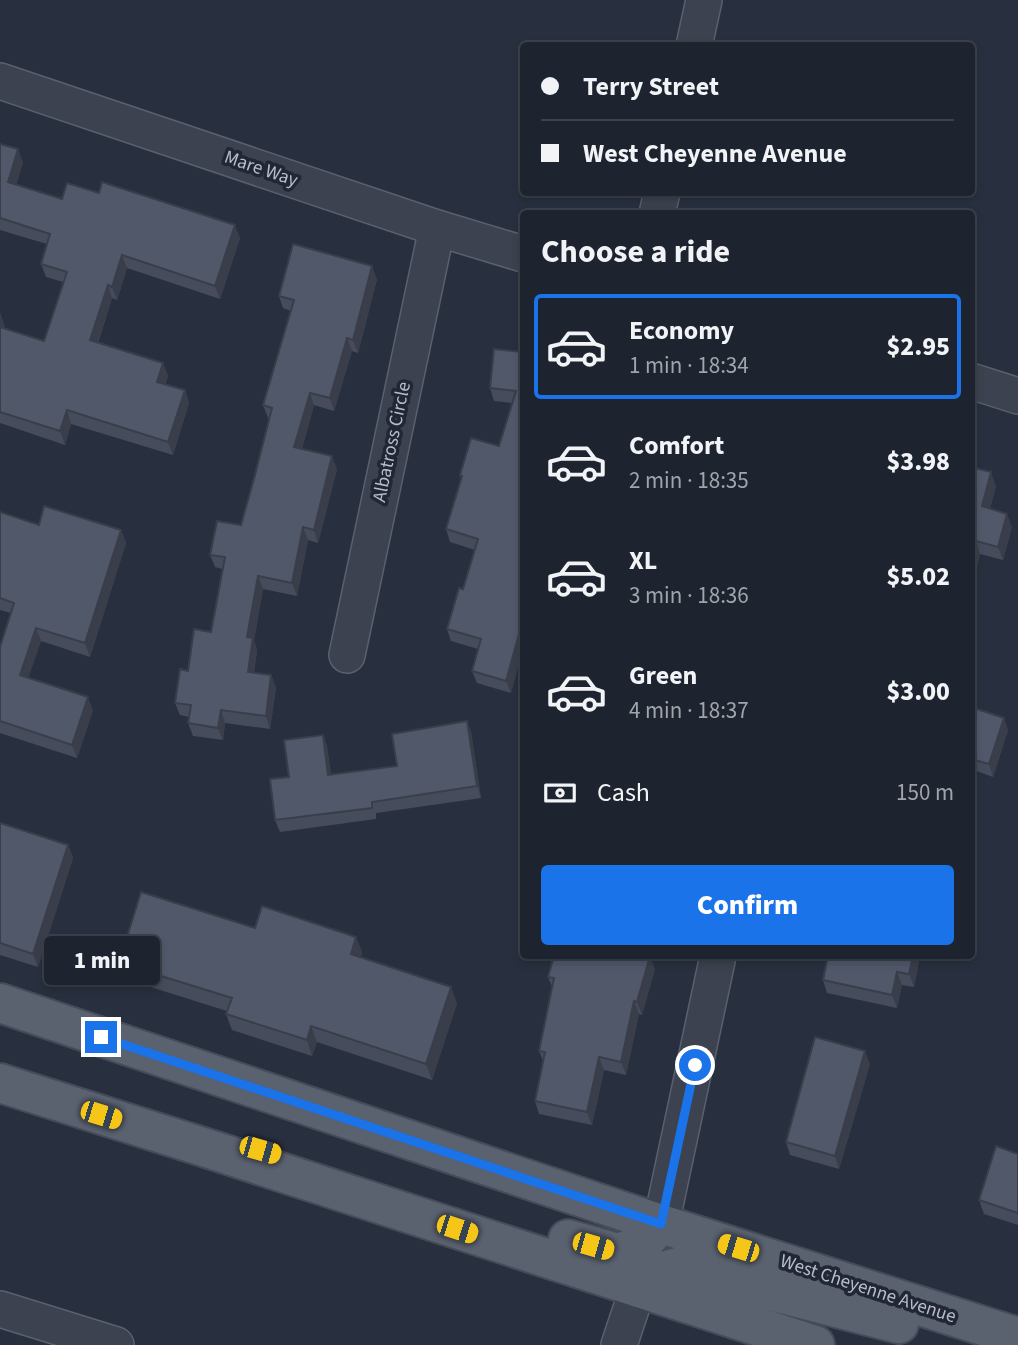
<!DOCTYPE html>
<meta charset="utf-8">
<style>
body{margin:0;font-family:"Source Sans 3",sans-serif;background:#262c37;color:#f1f3f6;height:100vh;display:flex;flex-direction:column;font-size:26px;white-space:nowrap}
*{box-sizing:border-box;margin:0}
p{font-size:23px;color:#a1a4aa}
.icon{flex:none;width:38px;height:38px;fill:none;stroke:currentColor;stroke-width:2;stroke-linecap:round;stroke-linejoin:round}
.map{position:relative;flex:1;overflow:hidden}
.details{position:absolute;left:520px;top:210px;width:455px;height:749px;display:flex;flex-direction:column;background:#1e242f;border-radius:7px;box-shadow:0 4px 10px #0003,0 0 0 2px #3c414b}
.details>*{flex:none}
.top-card{position:absolute;left:520px;top:42px;width:455px;height:154px;border-radius:7px;box-shadow:0 4px 10px #0003,0 0 0 2px #3c414b;display:grid;align-content:center;height:154px;padding:0 21px;background:#1e242f}
.end{position:absolute;width:32px;height:32px;margin:-16px;border:9px solid #1a73e8;background:#fff;box-shadow:0 0 0 4px #fff}
.from{border-radius:50%}
.bubble{position:absolute;height:49px;border-radius:7px;background:#1e242f;box-shadow:0 4px 10px #0003,0 0 0 2px #3c414b;font-size:23px;font-weight:800;line-height:49px;text-align:center}
.car{position:absolute;width:21px;height:42px;margin:-21px -10px;border-radius:9px;box-shadow:0 0 5px 2px #0007;background:linear-gradient(#f5c518 24%,#345 0 40%,#f5c518 0 76%,#345 0 86%,#f5c518 0)}
.top-card b{display:flex;align-items:center;gap:24px;height:66px;font-size:26px}
.top-card b+b{border-top:2px solid #3c414b}
.top-card i{width:18px;height:18px;background:#f1f3f6}
ul{padding:0;list-style:none}
li{display:flex;align-items:center;gap:21px;height:105px;margin:0 14px 10px;padding:0 7px;border:4px solid transparent;border-radius:7px}
li div{flex:1}
li b{display:block;font-size:26px}
li em{font-style:normal;font-weight:800}
li.active{border-color:#1a73e8}
li>.icon{width:63px;height:63px;stroke-width:1.5}
h2{padding:0 21px;font-size:32px;line-height:84px}
.pay{display:flex;align-items:center;gap:18px;height:77px;padding:0 21px;font-size:26px}
.pay p{margin-inline-start:auto}
.button{display:flex;gap:14px;margin-top:auto;padding:14px 21px}
.button a{flex:1;height:80px;border-radius:7px;background:#1a73e8;color:#fff;font-size:28px;font-weight:800;line-height:80px;text-align:center}
.map>svg:first-child{display:block}
.lines{fill:none;stroke-linecap:round;stroke-linejoin:round}
.minor-casing{stroke:#5a606c;stroke-width:38}
.primary-casing{stroke:#454b58;stroke-width:42}
.minor{stroke:#3c424f;stroke-width:35}
.primary{stroke:#5a616f;stroke-width:38}
.wall{fill:#464c5b}
.shaded-wall{fill:#393e4a}
.building{fill:#51586a;stroke:#393e4a;stroke-width:2}
.route{stroke:#1a73e8;stroke-width:9}
.labels{text-anchor:middle;dominant-baseline:central;stroke-width:7;stroke-linejoin:round;paint-order:stroke}
.street-label{font-size:19px;fill:#b8bdc9;stroke:#212734}
</style>
<div class="map">
<svg width="1018" height="1345" viewBox="0 0 1018 1345">
<rect width="100%" height="100%" fill="#28303f"/>
<g class="lines">
<!-- minor casing -->
<g class="minor-casing">
<path id="minor" d="M694 46 704 0
M0 81 437 228 523 254
M657 214 662 192
M971 381 1018 396
M347 655 437 228
M661 1224 718 956
M0 1309 116 1345
M619 1345 638 1288"/>
</g>
<!-- primary casing -->
<g class="primary-casing">
<path id="primary" d="M0 1003 661 1224 1018 1337
M0 1083 197 1145 815 1345
M568 1239 618 1253 641 1245 661 1224
M638 1288 659 1272 677 1267 899 1324"/>
</g>
<!-- minor -->
<use href="#minor" class="minor"/>
<!-- primary -->
<use href="#primary" class="primary"/>
</g>
<!-- wall -->
<path class="wall" d="M0 144 23 162 16 185 62 199 240 238 220 299 127 268 117 300 112 298 98 343 163 363 168 376 165 385 185 390 189 403 173 455 71 424 65 445 0 423V313L5 327 4 328 44 341 63 282 46 277 41 264 47 244 0 230Z
M377 279 358 353 352 351 334 411 314 405 302 449 337 469 318 543 308 540 297 596 263 589 254 640 257 650 254 673 271 675 276 688 270 729 225 723 223 740 193 736 188 723 189 717 180 715 175 703 188 671 211 632 222 569 215 567 210 555 241 525 269 419 268 418 263 405 291 311 283 308 279 296Z
M523 352V648L511 693 477 683 472 671 478 649 451 641 447 629 463 589 475 550 450 542 446 529 461 479 460 475 499 446 512 403 494 401 490 388Z
M971 467 996 486 990 509 1012 527 1003 560 980 554 976 570 971 569Z
M0 512 39 525 121 530 126 543 90 657 41 641 28 677 93 710 77 758 0 733V647L11 613 0 610Z
M971 707 1008 730 993 777 971 769Z
M467 721 471 732 481 798 376 813V819L280 832 275 820 289 777 323 735 327 746 331 775 397 766Z
M0 823 68 845 73 858 38 967 0 955Z
M255 928 356 937 362 952 361 957 457 1003 432 1080 317 1042 312 1056 232 1030 226 1014 227 1011 125 979 119 963Z
M920 956 914 987 902 985 897 1008 827 993 823 980Z
M655 969 642 1015 639 1014 626 1075 604 1070 592 1125 539 1114 535 1101 543 1061 539 1051 552 987 548 977Z
M870 1064 839 1169 790 1155 786 1142Z
M1018 1154V1225L984 1214 979 1200Z"/>
<!-- shaded-wall -->
<path class="shaded-wall" d="M18 149 23 162 13 196 8 182Z
M235 225 240 238 220 299 215 286Z
M122 255 127 268 117 300 112 287Z
M372 266 377 279 358 353 353 340Z
M108 285 112 298 94 353 90 340Z
M0 313 5 327 1 339 0 336Z
M347 338 352 351 334 411 330 398Z
M163 363 168 376 162 395 157 382Z
M185 390 189 403 173 455 168 442Z
M310 393 314 405 299 459 294 447Z
M67 410 71 424 65 445 60 431Z
M332 456 337 469 318 543 314 530Z
M991 472 996 486 987 520 982 506Z
M1007 514 1012 527 1003 560 998 547Z
M303 527 308 540 297 596 292 583Z
M121 530 126 543 90 657 85 643Z
M976 541 980 554 976 570 971 557Z
M258 576 263 589 254 640 257 650 252 685 248 672 247 637Z
M523 620V648L511 693 506 681Z
M36 628 41 641 25 688 20 675Z
M271 675 276 688 270 729 266 716Z
M88 697 93 710 77 758 72 745Z
M221 710 225 723 223 740 218 728Z
M1004 718 1008 730 993 777 989 764Z
M467 721 471 732 481 798 477 786Z
M323 735 327 746 332 787 328 775Z
M68 845 73 858 38 967 33 954Z
M356 937 362 952 357 970 351 954Z
M650 956 655 969 642 1015 637 1002Z
M913 956H920L914 987 909 974Z
M897 972 902 985 897 1008 892 995Z
M451 987 457 1003 432 1080 426 1064Z
M634 1001 639 1014 626 1075 621 1062Z
M311 1026 317 1042 312 1056 307 1040Z
M865 1051 870 1064 839 1169 835 1156Z
M599 1057 604 1070 592 1125 587 1112Z"/>
<!-- building -->
<path class="building" d="M0 144 18 149 8 182 62 199 67 183 99 193 102 182 235 225 215 286 122 255 112 287 108 285 90 340 163 363 157 382 185 390 168 442 67 410 60 431 0 412V327L44 341 67 272 41 264 50 234 0 218Z
M293 244 372 266 353 340 347 338 330 398 310 393 294 447 332 456 314 530 303 527 292 583 258 576 247 637 253 638 248 672 271 675 266 716 221 710 218 728 188 723 191 705 175 703 180 669 188 671 194 629 211 632 225 557 210 555 217 521 241 525 255 475 272 408 263 405 294 300 279 296Z
M494 349 523 352V620L506 681 472 671 481 639 447 629 459 588 463 589 478 539 446 529 462 476 460 475 471 438 499 446 516 391 490 388Z
M971 467 991 472 982 506 1007 514 998 547 976 541 971 557Z
M44 506 121 530 85 643 36 628 20 675 88 697 72 745 0 721V647L14 603 0 598V512L39 525Z
M971 707 1004 718 989 764 971 759Z
M467 721 477 786 372 802V808L275 820 270 779 289 777 284 740 323 735 328 775 397 766 392 734Z
M0 823 68 845 33 954 0 943Z
M141 892 255 928 262 906 356 937 351 954 451 987 426 1064 311 1026 307 1040 226 1014 232 998 119 963Z
M554 956H650L637 1002 634 1001 621 1062 599 1057 587 1112 535 1101 545 1052 539 1051 554 978 548 977Z
M828 956H913L909 974 897 972 892 995 823 980Z
M815 1037 865 1051 835 1156 786 1142Z
M996 1146 1018 1154V1213L979 1200Z"/>
<g class="lines">
<!-- route -->
<path class="route" d="M101 1037 661 1224 695 1065"/>
</g>
<g class="labels">
<!-- street labels -->
<g class="street-label">
<text transform="translate(261 169) rotate(19)">Mare Way</text>
<text transform="translate(392 442) rotate(-78)">Albatross Circle</text>
<text transform="translate(868 1289) rotate(18)">West Cheyenne Avenue</text>
</g>
</g>
</svg>
<i class="end from" style="left:695px;top:1065px"></i>
<i class="end" style="left:101px;top:1037px"></i>
<div class="bubble" style="left:44px;top:936px;width:116px">1 min</div>
<i class="car" style="left:101px;top:1115px;rotate:107deg"></i>
<i class="car" style="left:260px;top:1150px;rotate:106deg"></i>
<i class="car" style="left:457px;top:1229px;rotate:108deg"></i>
<i class="car" style="left:593px;top:1246px;rotate:106deg"></i>
<i class="car" style="left:738px;top:1248px;rotate:287deg"></i>
<div class="top-card">
<b><i class="from"></i>Terry Street</b>
<b><i></i>West Cheyenne Avenue</b>
</div>
<section class="details">
<h2>Choose a ride</h2>
<ul>
<li class="active"><svg class="icon" aria-label="car" viewBox="0 0 24 24"><path d="M5 17H2v-5l4-1 3-4h7l3 4 3 1v5h-3M9 17h6M6 11h13"/><circle cx="7" cy="17" r="2"/><circle cx="17" cy="17" r="2"/></svg><div><b>Economy</b><p>1 min · 18:34</p></div><em>$2.95</em></li>
<li><svg class="icon" aria-label="car" viewBox="0 0 24 24"><path d="M5 17H2v-5l4-1 3-4h7l3 4 3 1v5h-3M9 17h6M6 11h13"/><circle cx="7" cy="17" r="2"/><circle cx="17" cy="17" r="2"/></svg><div><b>Comfort</b><p>2 min · 18:35</p></div><em>$3.98</em></li>
<li><svg class="icon" aria-label="car" viewBox="0 0 24 24"><path d="M5 17H2v-5l4-1 3-4h7l3 4 3 1v5h-3M9 17h6M6 11h13"/><circle cx="7" cy="17" r="2"/><circle cx="17" cy="17" r="2"/></svg><div><b>XL</b><p>3 min · 18:36</p></div><em>$5.02</em></li>
<li><svg class="icon" aria-label="car" viewBox="0 0 24 24"><path d="M5 17H2v-5l4-1 3-4h7l3 4 3 1v5h-3M9 17h6M6 11h13"/><circle cx="7" cy="17" r="2"/><circle cx="17" cy="17" r="2"/></svg><div><b>Green</b><p>4 min · 18:37</p></div><em>$3.00</em></li>
</ul>
<div class="pay"><svg class="icon" aria-label="cash" viewBox="0 0 24 24"><path d="M3 7h18v10H3z"/><circle cx="12" cy="12" r="2"/></svg>Cash<p>150 m</p></div>
<div class="button"><a>Confirm</a></div>
</section>
</div>
